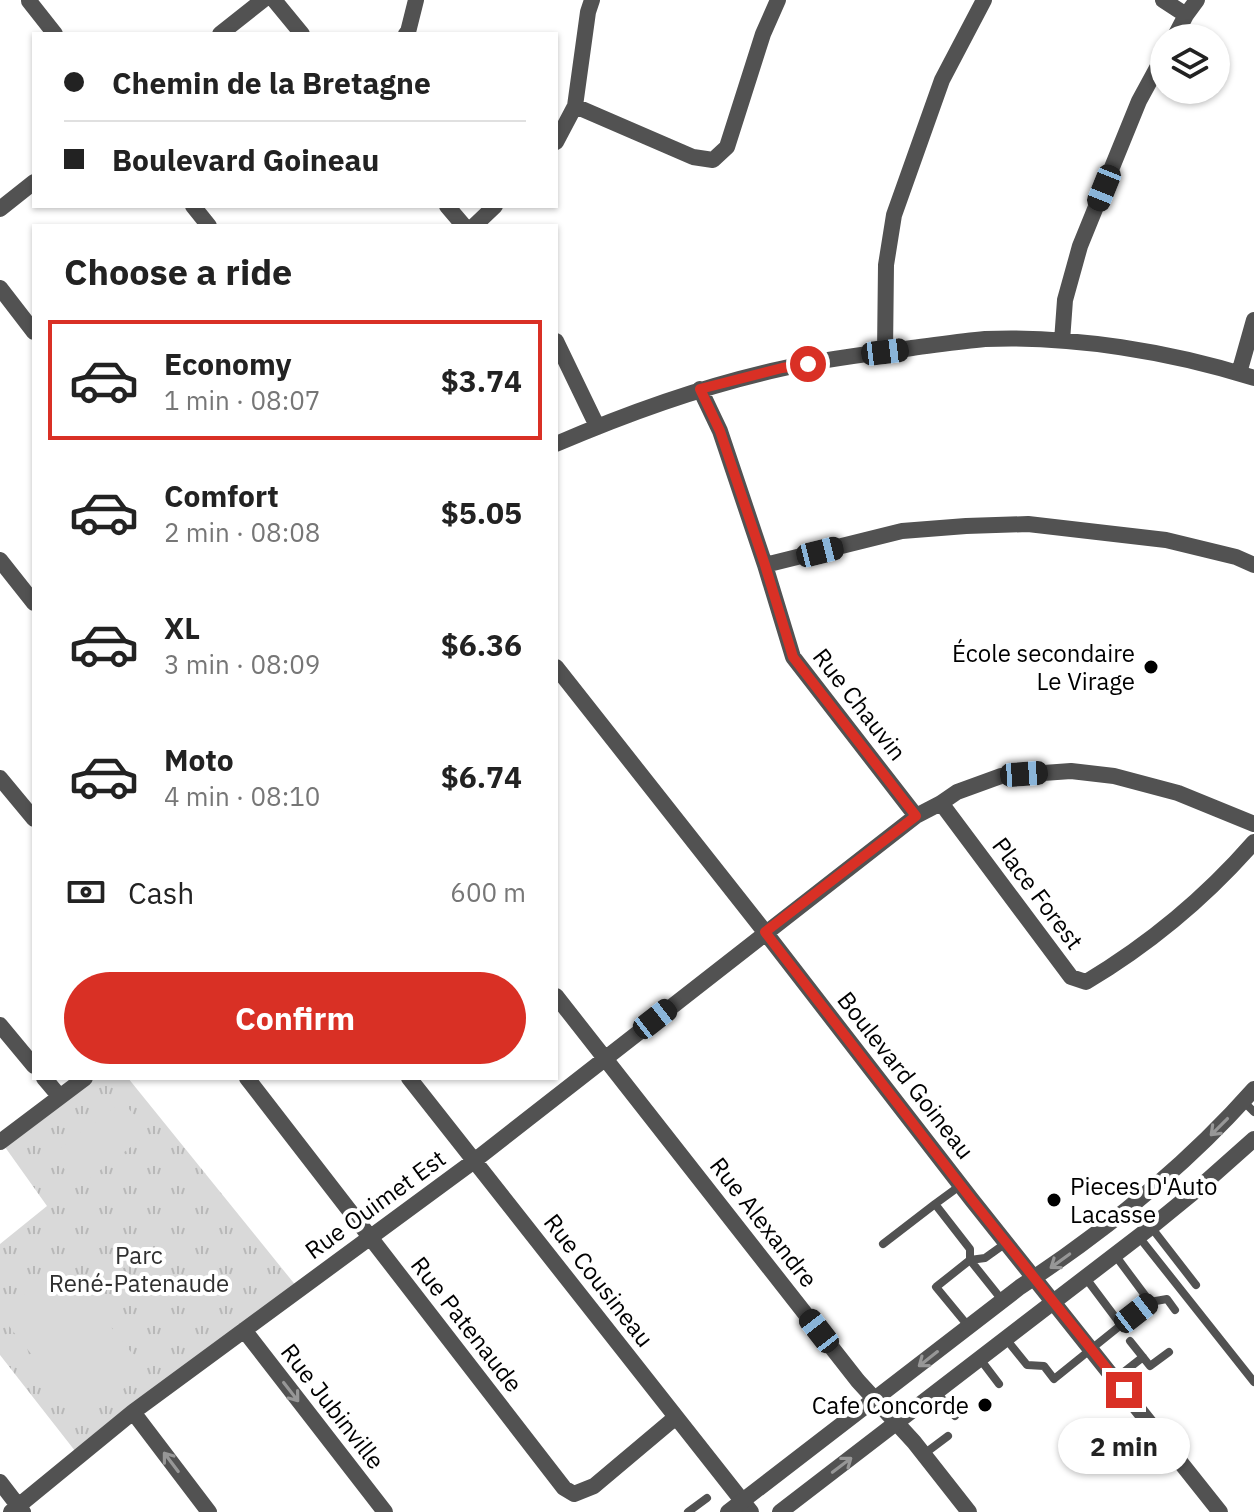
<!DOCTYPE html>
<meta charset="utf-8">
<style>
body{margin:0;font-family:"IBM Plex Sans",sans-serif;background:#f2f2f2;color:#222;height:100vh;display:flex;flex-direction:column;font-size:30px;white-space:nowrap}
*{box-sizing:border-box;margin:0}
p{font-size:26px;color:#767676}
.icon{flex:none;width:44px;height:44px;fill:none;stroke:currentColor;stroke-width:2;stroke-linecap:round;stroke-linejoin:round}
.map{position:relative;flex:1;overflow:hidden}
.panel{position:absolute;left:32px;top:224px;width:526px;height:856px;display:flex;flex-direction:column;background:#fff;border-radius:0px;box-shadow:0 2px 6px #0004}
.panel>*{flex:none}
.banner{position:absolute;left:32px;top:32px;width:526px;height:176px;border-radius:0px;box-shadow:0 2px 6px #0004;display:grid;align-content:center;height:176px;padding:0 32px;background:#fff}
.controls{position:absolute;left:1150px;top:24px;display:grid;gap:16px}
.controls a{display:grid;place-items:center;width:80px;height:80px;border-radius:50%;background:#fff;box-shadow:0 2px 6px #0004;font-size:40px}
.end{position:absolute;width:36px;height:36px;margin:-18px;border:10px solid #d93025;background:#fff;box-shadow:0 0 0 4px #fff}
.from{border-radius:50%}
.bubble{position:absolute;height:56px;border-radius:28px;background:#fff;box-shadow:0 2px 6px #0004;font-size:26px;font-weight:700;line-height:56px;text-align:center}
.car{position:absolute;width:24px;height:48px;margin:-24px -12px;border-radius:10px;box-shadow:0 0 6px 2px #0007;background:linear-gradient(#222 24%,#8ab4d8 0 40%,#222 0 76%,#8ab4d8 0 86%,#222 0)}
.banner b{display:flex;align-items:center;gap:28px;height:76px;font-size:30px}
.banner b+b{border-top:2px solid #e0e0e0}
.banner i{width:20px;height:20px;background:#222}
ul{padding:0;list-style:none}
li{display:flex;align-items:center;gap:24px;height:120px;margin:0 16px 12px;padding:0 16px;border:4px solid transparent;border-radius:0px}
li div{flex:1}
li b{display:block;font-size:30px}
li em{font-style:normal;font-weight:700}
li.selected{border-color:#d93025}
li>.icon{width:72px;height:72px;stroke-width:1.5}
h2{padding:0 32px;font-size:36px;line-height:96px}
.pay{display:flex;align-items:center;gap:20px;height:88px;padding:0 32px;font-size:30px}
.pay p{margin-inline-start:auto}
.cta{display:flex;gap:16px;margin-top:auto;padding:16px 32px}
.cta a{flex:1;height:92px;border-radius:48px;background:#d93025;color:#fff;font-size:32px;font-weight:700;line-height:92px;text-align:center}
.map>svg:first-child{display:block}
.grass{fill:url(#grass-tufts)}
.pitch{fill:#d9d9d9}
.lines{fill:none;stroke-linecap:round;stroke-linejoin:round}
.service{stroke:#525252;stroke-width:8}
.minor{stroke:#525252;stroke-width:16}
.tertiary{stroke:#525252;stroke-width:16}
.oneway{stroke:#979797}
.route{stroke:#d93025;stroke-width:10}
.poi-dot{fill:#000;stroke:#fff;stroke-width:3}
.labels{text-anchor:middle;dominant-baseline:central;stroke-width:8;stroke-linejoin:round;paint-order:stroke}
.poi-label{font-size:24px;fill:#000;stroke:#fff;text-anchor:end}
.street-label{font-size:24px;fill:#000;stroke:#fff}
.park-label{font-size:24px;fill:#303030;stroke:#fff}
</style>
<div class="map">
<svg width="1254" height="1512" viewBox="0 0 1254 1512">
<defs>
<pattern id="grass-tufts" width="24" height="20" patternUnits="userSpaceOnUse" patternTransform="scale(2)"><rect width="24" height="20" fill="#d9d9d9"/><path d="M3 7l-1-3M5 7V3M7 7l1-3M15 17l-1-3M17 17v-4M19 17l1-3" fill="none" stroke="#b8b8b8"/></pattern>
</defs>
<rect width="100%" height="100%" fill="#fff"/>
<!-- grass -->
<path class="grass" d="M87 1078H128L297 1287 79 1456 0 1355V1244L47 1206 0 1140Z"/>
<!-- pitch -->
<path class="pitch" d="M123 1101 148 1134 78 1187 53 1154Z
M61 1264 146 1371 84 1420 0 1315Z"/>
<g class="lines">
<!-- service -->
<path class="service" d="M1243 1101 1254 1112
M961 1185 935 1204 970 1249V1260L985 1258 1006 1243
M1151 1227 1196 1285
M1139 1237 1254 1382
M883 1244 935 1204
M1115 1255 1150 1302 1121 1325
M1150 1302 1167 1299 1175 1310
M969 1327 936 1287 970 1260 1002 1300
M1006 1339 1027 1365 1044 1366 1054 1379 1121 1325 1085 1277
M1130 1341 1150 1366 1169 1352
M980 1359 999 1384
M1115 1379 1143 1357
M937 1392 955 1416
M924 1454 948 1436
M688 1512 707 1498"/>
<!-- minor -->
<path class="minor" d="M274 0 302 34
M1163 0 1186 15
M29 1 55 34
M220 34 263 0
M406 34 408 32 416 0
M1174 38 1186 15 1197 0
M575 106 693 157 713 160 727 147 763 34 778 0
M556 142 575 106 588 12 592 0
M193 206 209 226
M447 206 464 226
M0 209 34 182
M474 226 495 206
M0 288 34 332
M556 341 597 426
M1062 341 1065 300 1080 246 1139 101 1164 55
M885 352 886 265 894 215 942 80 984 0
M1239 373 1254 320
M700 389 720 431 765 565 793 657 916 816
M556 444C628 413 703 386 780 369 823 359 869 354 912 348 936 345 961 341 985 339 1070 335 1173 352 1254 378
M0 560 34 603
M765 565 902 531 966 526 1028 524 1166 540 1236 557 1254 565
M556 667 765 932 972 1200 1220 1512
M0 778 34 819
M941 803 1071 977 1086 982C1148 945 1206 897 1254 842
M556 996 858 1381 914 1442 969 1512
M0 1025 34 1066
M44 1078 60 1097
M247 1078 564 1488 574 1494 594 1486 676 1417
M409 1078 751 1512
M0 1142 85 1078
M244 1330 385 1512
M133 1412 209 1512
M0 1482 23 1512
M11 1512 133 1412 474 1161 916 816 941 803 957 792 1001 776 1071 771 1114 776 1178 793 1254 824"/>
<!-- tertiary -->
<path class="tertiary" d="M728 1512 1020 1287C1105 1231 1186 1166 1254 1089
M780 1512 1151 1227 1200 1187 1254 1139"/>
</g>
<!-- one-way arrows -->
<defs><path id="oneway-shaft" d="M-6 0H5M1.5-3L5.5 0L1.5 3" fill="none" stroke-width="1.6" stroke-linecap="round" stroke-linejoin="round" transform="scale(2)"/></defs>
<g class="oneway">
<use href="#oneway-shaft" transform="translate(1219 1127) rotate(135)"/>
<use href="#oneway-shaft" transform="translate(1060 1261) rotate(144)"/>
<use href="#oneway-shaft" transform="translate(928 1359) rotate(142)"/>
<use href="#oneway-shaft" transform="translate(291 1392) rotate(52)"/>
<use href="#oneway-shaft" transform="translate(171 1462) rotate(-127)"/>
<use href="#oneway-shaft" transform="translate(842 1465) rotate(-37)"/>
</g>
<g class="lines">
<!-- route -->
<path class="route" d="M808 364 782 368 700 389 720 431 765 565 793 657 916 816 765 932 972 1200 1124 1390"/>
</g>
<!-- markers -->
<g class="poi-dot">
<circle cx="1151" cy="667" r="8"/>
<circle cx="1054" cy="1200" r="8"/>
<circle cx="985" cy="1405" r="8"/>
</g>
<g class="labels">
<!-- poi labels -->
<g class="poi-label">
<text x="1135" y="653">École secondaire<tspan x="1135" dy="28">Le Virage</tspan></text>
<text x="1070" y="1186" text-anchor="start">Pieces D'Auto<tspan x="1070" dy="28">Lacasse</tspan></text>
<text x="969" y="1405">Cafe Concorde</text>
</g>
<!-- street labels -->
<g class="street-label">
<text transform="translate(860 704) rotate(52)">Rue Chauvin</text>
<text transform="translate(1038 893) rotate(53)">Place Forest</text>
<text transform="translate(906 1075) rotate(52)">Boulevard Goineau</text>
<text transform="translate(375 1204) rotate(-36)">Rue Ouimet Est</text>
<text transform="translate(764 1222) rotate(52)">Rue Alexandre</text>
<text transform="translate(599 1280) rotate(52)">Rue Cousineau</text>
<text transform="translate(467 1324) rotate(52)">Rue Patenaude</text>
<text transform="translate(333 1406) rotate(52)">Rue Jubinville</text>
</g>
<!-- park labels -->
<g class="park-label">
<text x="139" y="1255">Parc<tspan x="139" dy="28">René-Patenaude</tspan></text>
</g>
</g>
</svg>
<div class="controls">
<a><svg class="icon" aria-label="layers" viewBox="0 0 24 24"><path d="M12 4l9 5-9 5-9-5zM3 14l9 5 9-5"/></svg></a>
</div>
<i class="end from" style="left:808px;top:364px"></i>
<i class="end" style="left:1124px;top:1390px"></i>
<div class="bubble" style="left:1058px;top:1418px;width:132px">2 min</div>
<i class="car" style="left:1104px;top:188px;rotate:202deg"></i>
<i class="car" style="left:885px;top:352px;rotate:83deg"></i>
<i class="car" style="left:820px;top:552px;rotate:76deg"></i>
<i class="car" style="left:1024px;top:774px;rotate:86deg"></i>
<i class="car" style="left:655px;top:1019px;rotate:52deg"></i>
<i class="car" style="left:1136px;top:1313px;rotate:52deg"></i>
<i class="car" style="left:819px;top:1331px;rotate:322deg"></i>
<div class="banner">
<b><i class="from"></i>Chemin de la Bretagne</b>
<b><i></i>Boulevard Goineau</b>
</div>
<section class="panel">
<h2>Choose a ride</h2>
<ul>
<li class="selected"><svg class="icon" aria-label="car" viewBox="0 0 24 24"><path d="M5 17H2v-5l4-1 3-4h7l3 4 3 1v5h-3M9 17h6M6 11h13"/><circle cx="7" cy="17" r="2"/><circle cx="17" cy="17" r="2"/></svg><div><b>Economy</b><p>1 min · 08:07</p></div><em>$3.74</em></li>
<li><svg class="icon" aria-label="car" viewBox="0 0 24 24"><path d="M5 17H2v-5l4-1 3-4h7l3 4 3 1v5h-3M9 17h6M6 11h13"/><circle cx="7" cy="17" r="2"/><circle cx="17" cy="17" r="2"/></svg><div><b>Comfort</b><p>2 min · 08:08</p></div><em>$5.05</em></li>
<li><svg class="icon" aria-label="car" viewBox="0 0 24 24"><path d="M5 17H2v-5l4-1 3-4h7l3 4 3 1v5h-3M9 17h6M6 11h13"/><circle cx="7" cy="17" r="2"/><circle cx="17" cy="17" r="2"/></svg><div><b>XL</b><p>3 min · 08:09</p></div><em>$6.36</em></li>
<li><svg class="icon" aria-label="car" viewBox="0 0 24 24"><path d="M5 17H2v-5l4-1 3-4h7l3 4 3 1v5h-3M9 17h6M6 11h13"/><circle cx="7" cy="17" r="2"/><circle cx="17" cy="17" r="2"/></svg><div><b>Moto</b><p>4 min · 08:10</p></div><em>$6.74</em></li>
</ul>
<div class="pay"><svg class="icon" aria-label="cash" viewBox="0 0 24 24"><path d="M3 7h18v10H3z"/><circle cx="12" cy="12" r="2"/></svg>Cash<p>600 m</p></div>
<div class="cta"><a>Confirm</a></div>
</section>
</div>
